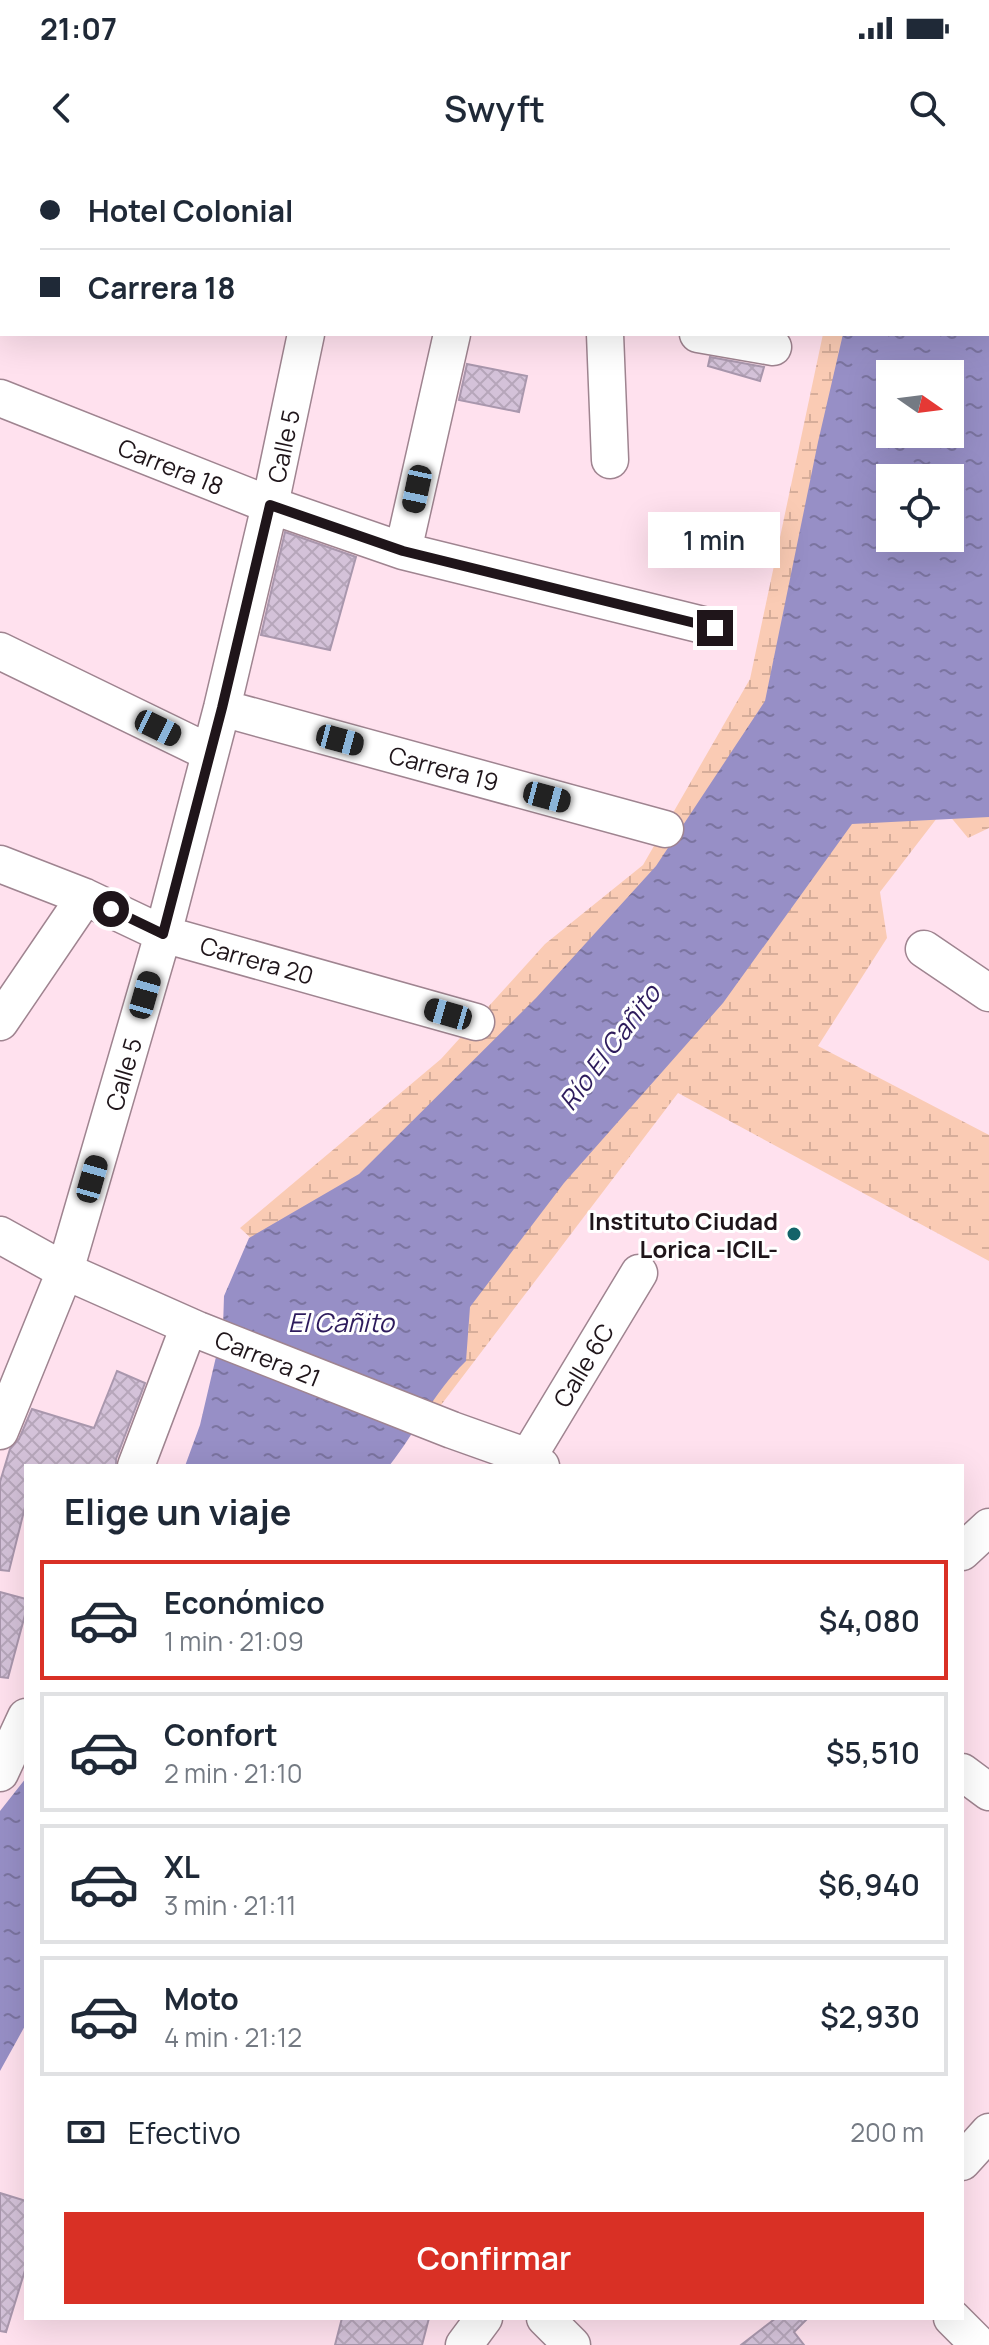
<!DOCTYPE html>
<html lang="es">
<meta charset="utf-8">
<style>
body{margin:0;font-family:Manrope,sans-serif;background:#f6f6f7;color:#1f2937;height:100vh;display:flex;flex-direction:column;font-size:30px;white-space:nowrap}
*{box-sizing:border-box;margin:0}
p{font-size:26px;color:#747a83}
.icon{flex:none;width:44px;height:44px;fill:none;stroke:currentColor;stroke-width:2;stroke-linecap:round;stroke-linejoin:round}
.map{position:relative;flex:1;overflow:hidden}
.sheet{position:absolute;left:24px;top:1304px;width:940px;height:856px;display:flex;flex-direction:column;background:#fff;border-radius:0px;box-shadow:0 8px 32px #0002}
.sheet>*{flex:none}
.guide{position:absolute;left:0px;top:0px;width:990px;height:176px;box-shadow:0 8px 32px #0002;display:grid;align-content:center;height:176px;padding:0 40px;background:#fff}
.needle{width:52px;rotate:104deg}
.tools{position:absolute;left:876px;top:200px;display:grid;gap:16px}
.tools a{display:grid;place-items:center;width:88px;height:88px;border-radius:0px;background:#fff;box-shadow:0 8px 32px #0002;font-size:40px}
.end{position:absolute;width:36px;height:36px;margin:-18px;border:10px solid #1f151a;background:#fff;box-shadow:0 0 0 4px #fff}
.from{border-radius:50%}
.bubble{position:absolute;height:56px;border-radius:0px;background:#fff;box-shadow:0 8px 32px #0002;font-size:26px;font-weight:600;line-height:56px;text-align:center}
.car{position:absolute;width:24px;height:48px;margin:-24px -12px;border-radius:10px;box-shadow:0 0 6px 2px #0007;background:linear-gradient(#222 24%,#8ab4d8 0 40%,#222 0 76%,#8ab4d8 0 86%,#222 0)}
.guide b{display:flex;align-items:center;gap:28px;height:76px;font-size:30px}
.guide b+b{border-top:2px solid #e0e1e3}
.guide i{width:20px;height:20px;background:#1f2937}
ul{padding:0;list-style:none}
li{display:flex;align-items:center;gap:24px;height:120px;margin:0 16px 12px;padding:0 24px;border:4px solid #e0e1e3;border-radius:0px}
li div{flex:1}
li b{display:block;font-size:30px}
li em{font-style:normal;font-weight:600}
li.active{border-color:#d93025}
li>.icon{width:72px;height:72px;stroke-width:1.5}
h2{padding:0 40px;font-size:36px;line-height:96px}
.pay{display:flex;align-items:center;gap:20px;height:88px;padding:0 40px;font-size:30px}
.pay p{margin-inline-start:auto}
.button{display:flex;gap:16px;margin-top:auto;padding:16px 40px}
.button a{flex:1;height:92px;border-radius:0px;background:#d93025;color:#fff;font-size:32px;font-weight:600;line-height:92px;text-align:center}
.status{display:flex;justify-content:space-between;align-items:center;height:56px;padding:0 40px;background:#fff;direction:ltr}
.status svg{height:22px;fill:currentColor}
header{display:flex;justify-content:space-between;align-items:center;height:104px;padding:0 40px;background:#fff;font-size:36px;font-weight:600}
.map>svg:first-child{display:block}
.wetland{fill:url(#wetland-marsh);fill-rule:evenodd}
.water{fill:url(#water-ripples);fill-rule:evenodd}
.building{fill:url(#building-cross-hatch);stroke:#a997ad;stroke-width:2}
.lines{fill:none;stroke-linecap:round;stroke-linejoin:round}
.minor-casing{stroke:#9f8490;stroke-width:39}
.minor{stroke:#fff;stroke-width:36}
.route{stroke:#1f151a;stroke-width:10}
.poi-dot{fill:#136369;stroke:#fff;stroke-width:3}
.labels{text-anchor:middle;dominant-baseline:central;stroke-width:6;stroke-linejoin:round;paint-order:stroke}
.street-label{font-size:24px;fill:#1f151a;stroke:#fff}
.poi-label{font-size:24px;font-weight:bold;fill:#1f151a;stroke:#fff;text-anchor:end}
.water-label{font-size:26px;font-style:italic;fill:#2d1b5c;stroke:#fff}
</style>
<div class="status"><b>21:07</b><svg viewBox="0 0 49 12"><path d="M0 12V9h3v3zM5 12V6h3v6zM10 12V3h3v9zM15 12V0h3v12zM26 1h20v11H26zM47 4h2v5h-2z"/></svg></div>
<header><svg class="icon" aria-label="back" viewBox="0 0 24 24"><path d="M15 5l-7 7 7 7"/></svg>Swyft<svg class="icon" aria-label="search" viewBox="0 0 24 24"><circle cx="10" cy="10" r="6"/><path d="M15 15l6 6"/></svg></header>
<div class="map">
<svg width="989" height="2185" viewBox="0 0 989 2185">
<defs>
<pattern id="wetland-marsh" width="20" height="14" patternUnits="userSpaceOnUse" patternTransform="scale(2)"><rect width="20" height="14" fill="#facbb4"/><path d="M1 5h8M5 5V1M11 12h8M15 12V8" fill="none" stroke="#d6ad9a"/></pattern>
<pattern id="water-ripples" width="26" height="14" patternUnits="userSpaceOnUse" patternTransform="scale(2)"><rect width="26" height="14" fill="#978fc6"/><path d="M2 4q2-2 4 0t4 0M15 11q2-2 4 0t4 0" fill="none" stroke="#7b74a0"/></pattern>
<pattern id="building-cross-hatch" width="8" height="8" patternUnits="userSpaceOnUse" patternTransform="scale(2)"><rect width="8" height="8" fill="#d4c2d9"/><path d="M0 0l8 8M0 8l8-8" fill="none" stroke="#b6a6ba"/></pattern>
</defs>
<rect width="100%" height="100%" fill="#ffe1ee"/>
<!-- wetland -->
<path class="wetland" d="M889 0H989V668L968 678 944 649 880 732 887 778 818 886 989 975V1101L678 933 438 1249 240 1068 441 899 545 784 643 705 750 519 823 174H988V2H888ZM890 214H950V274H890ZM890 318H950V378H890Z"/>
<!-- water -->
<path class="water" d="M900 0H989V657L852 664 723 843 564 1023 470 1147 466 1201C432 1234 417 1271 389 1306H185L200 1265 223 1167 224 1136 249 1078 359 1014 536 838 656 706 765 541 818 282 843 174H988V2H898ZM890 214H950V274H890ZM890 318H950V378H890Z
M26 1618V1864L0 1911V1651Z"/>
<!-- building -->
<path class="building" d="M710 197 764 207 760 221 708 206Z
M467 204 527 216 519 252 459 240Z
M285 372 356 397 330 490 261 475Z
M117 1211 145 1223 116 1299V1306H26V1343L9 1411 0 1410V1322L10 1289 19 1279 32 1249 94 1268Z
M0 1432 26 1439V1451L8 1518 0 1517Z
M0 2033 26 2041V2107L6 2172 0 2171Z
M342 2158H429L422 2185H335Z
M776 2158H808L794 2172 804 2185H741Z"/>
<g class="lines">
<!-- minor casing -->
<g class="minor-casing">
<path id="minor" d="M588 0V2
M748 0 754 2
M55 2 56 0
M343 2V0
M490 2 491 0
M988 77H989
M0 91 2 87
M605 174 610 300
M698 174 773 187
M0 238 270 345 403 391 715 468
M403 391 452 174
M0 491 210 593
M222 548 665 669
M0 704 85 737 163 774 476 862
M924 789 989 833
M0 862 85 737
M0 1075 65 1111 198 1170 452 1270 528 1297 541 1306
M0 1271 65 1111 163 774 222 548 270 345 306 174
M528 1297 639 1113
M136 1306 189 1166
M962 1392 989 1367
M962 1612 989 1632
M0 1613 26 1557
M962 2002 989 1972
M545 2158 572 2185
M952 2158 979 2185
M464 2185 484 2158"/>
</g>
<!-- minor -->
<use href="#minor" class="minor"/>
</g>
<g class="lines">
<!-- route -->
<path class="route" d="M111 749 163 774 222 548 270 345 403 391 715 468"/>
</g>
<!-- markers -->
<circle class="poi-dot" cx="794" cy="1074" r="8"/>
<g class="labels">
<!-- street labels -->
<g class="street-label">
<text transform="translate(283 286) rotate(-78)">Calle 5</text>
<text transform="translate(171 306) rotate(22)">Carrera 18</text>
<text transform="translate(444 608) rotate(15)">Carrera 19</text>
<text transform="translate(257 800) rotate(16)">Carrera 20</text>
<text transform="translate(123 914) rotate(-74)">Calle 5</text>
<text transform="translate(268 1198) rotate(22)">Carrera 21</text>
<text transform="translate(583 1205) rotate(-59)">Calle 6C</text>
</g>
<!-- poi labels -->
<g class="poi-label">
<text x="778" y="1060">Instituto Ciudad<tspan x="778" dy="28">Lorica -ICIL-</tspan></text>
</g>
<!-- water labels -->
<g class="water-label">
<text transform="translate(609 887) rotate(-53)">Río El Cañito</text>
<text x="341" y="1162">El Cañito</text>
</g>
</g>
</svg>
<div class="tools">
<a><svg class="needle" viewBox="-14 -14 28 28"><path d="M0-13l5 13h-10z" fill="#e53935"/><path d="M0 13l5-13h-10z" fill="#747a83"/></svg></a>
<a><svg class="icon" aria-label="locate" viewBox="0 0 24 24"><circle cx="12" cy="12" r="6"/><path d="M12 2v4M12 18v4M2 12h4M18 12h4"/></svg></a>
</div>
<i class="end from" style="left:111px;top:749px"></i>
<i class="end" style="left:715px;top:468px"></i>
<div class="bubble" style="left:648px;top:352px;width:132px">1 min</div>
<i class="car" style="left:417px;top:329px;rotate:192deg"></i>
<i class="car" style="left:158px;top:568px;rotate:116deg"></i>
<i class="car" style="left:340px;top:580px;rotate:105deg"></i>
<i class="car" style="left:547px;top:637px;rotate:105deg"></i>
<i class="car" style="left:145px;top:835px;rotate:16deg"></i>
<i class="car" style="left:448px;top:854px;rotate:286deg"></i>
<i class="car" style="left:92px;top:1019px;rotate:16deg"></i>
<div class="guide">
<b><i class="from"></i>Hotel Colonial</b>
<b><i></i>Carrera 18</b>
</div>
<section class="sheet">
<h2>Elige un viaje</h2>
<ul>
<li class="active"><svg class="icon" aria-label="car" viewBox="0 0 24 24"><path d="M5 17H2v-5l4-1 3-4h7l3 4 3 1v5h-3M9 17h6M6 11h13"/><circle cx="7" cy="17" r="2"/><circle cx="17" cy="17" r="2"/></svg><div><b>Económico</b><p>1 min · 21:09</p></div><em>$4,080</em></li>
<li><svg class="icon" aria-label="car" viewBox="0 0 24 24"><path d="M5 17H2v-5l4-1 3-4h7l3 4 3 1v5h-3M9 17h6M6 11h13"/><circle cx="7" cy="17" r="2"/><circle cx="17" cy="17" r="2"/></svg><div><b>Confort</b><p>2 min · 21:10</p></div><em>$5,510</em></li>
<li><svg class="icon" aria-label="car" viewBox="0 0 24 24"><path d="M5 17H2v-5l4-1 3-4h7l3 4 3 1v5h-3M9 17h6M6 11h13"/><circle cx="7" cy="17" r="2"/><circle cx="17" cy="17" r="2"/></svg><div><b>XL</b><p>3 min · 21:11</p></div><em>$6,940</em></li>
<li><svg class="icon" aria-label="car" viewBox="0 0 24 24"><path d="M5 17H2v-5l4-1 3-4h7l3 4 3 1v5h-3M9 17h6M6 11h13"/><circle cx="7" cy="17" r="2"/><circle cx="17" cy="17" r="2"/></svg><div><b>Moto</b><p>4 min · 21:12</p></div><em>$2,930</em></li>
</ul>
<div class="pay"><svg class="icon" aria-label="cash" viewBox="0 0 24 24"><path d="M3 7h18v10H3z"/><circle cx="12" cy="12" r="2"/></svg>Efectivo<p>200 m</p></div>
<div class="button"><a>Confirmar</a></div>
</section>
</div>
